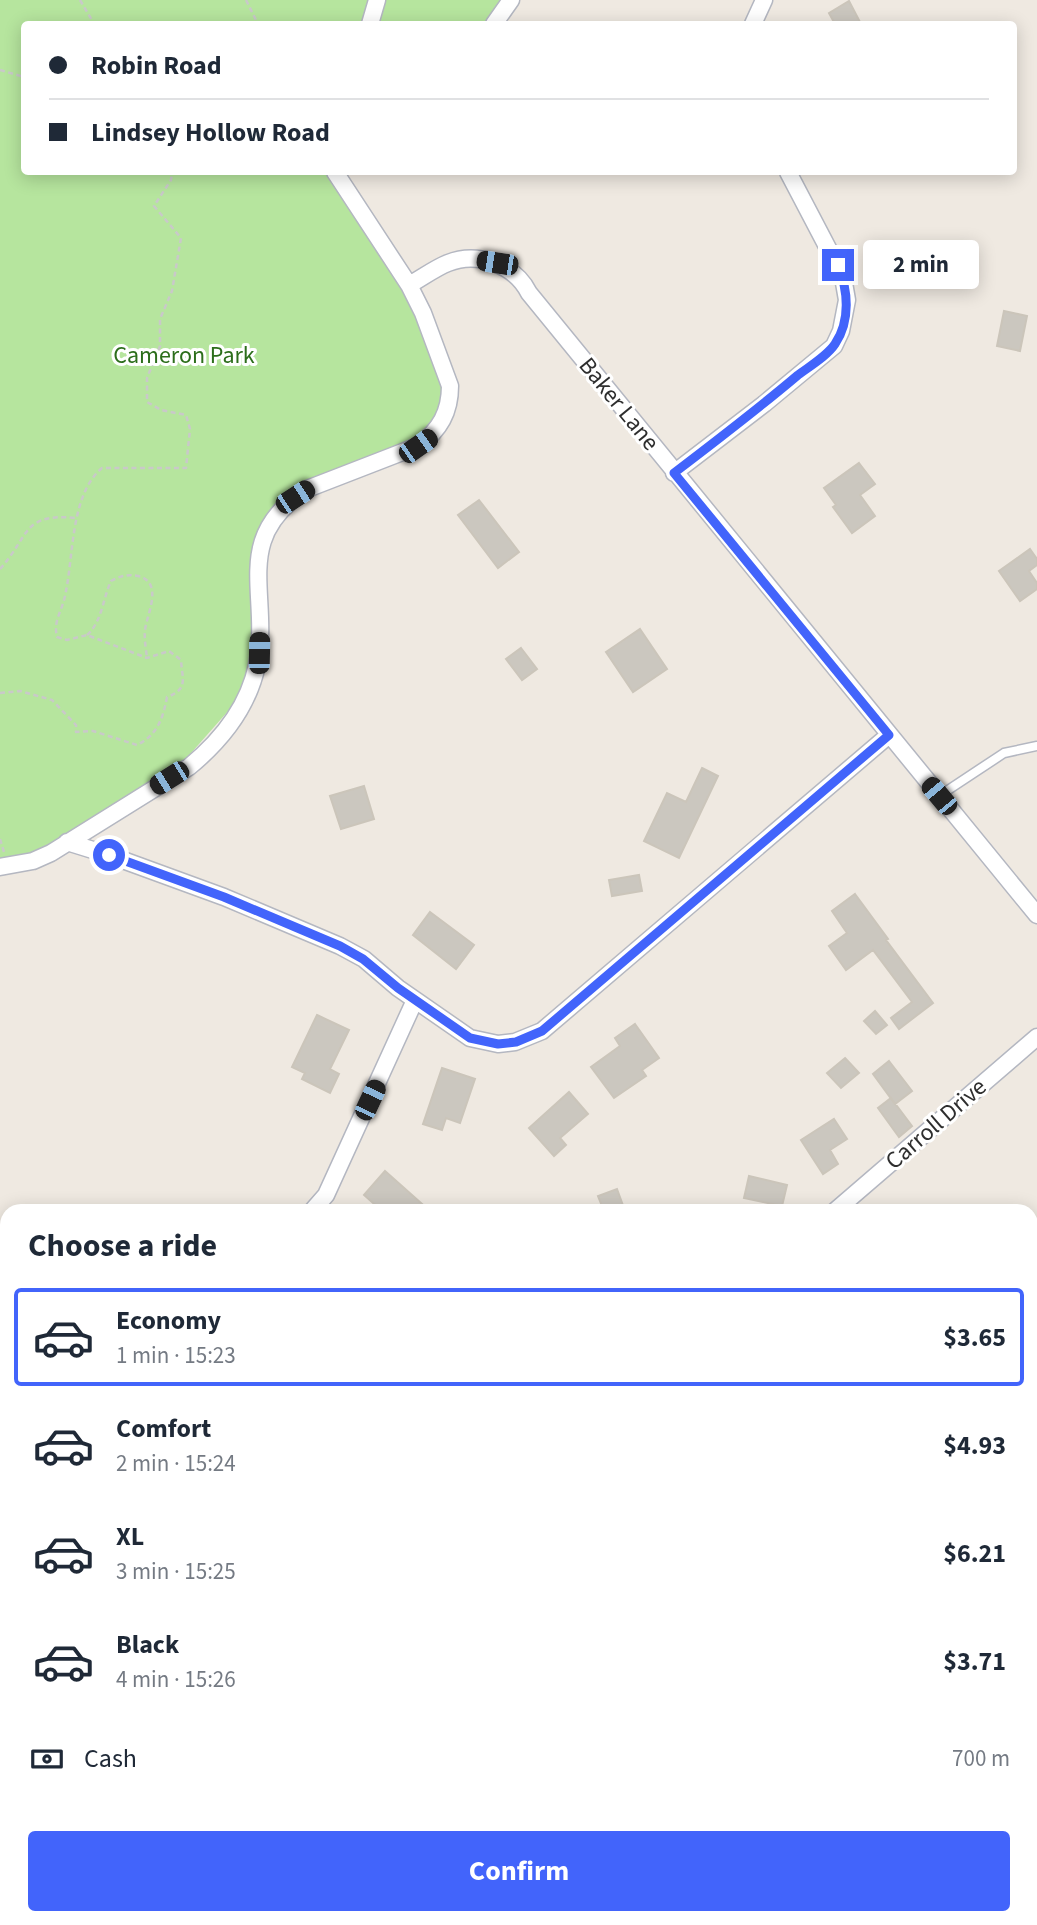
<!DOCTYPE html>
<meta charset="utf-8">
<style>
body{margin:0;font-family:"Source Sans 3",sans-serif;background:#f2f2f3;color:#1f2937;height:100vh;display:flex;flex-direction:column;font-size:26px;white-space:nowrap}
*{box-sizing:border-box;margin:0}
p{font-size:23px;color:#747a83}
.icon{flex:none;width:38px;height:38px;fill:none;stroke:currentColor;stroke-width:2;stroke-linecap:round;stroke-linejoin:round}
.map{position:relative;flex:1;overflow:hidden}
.side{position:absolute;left:0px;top:1204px;width:1038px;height:721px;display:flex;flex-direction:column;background:#fff;border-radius:21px 21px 0 0;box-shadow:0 4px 18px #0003}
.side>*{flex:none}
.top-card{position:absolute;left:21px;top:21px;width:996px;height:154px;border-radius:7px;box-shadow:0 4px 18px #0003;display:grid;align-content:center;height:154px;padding:0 28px;background:#fff}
.end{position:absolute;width:32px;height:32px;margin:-16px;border:9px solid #4264fb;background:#fff;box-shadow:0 0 0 4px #fff}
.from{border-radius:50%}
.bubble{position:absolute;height:49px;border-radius:7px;background:#fff;box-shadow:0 4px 18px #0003;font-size:23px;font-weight:700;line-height:49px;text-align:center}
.car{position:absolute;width:21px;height:42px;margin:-21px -10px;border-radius:9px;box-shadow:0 0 5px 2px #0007;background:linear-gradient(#222 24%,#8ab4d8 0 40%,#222 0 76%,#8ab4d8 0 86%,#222 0)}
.top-card b{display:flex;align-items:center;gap:24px;height:66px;font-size:26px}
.top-card b+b{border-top:2px solid #e0e1e3}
.top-card i{width:18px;height:18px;background:#1f2937}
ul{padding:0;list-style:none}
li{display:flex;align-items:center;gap:21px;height:98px;margin:0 14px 10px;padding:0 14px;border:4px solid transparent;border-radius:7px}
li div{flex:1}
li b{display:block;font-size:26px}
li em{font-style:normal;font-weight:700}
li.on{border-color:#4264fb}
li>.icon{width:63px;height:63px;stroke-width:1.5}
h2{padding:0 28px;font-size:32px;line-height:84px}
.pay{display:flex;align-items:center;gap:18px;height:77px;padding:0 28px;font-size:26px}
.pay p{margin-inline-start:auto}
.button{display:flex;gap:14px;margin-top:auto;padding:14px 28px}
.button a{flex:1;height:80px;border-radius:7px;background:#4264fb;color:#fff;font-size:28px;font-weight:700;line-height:80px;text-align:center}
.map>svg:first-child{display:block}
.green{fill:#b6e59e}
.building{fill:#cbc7bf;stroke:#cbc5ba;stroke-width:2}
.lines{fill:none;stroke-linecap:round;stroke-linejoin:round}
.lane-casing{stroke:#b4b7c1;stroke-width:11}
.street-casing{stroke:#b4b7c1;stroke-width:19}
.path{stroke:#c9c9c9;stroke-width:2.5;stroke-dasharray:5 3.5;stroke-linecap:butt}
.lane{stroke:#fff;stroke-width:8}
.street{stroke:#fff;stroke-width:16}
.route{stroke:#4264fb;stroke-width:9}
.labels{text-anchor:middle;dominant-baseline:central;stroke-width:6;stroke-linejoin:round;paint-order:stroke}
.park-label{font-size:24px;fill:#2c6e1b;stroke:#fff}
.street-label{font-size:24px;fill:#2e2e2e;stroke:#fff}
</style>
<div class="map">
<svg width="1037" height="1925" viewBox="0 0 1037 1925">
<rect width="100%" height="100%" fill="#efe9e1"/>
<!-- green -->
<path class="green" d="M0 0H508L488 24H24V172H335L409 285 450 398 418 446 342 475 274 518 260 581 252 684 169 778 51 853 0 860Z"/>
<!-- building -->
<path class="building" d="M849 1 861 24H835L829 13Z
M1004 311 1027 316 1020 351 997 346Z
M859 463 875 484 860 495 875 516 852 533 833 507 836 505 824 488Z
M479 500 519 552 498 568 458 515Z
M1030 549 1037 559V565L1029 571 1037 583V589L1020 601 999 571Z
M640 629 667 669 633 692 606 652Z
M521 648 537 669 522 680 506 659Z
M702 768 718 776 679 858 644 841 667 793 686 802Z
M364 786 374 819 341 829 330 796Z
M639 875 642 891 612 896 609 880Z
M855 894 888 939 886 940 933 1003 899 1029 891 1018 912 1002 873 950 846 970 829 946 847 933 832 911Z
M430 912 474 945 456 969 413 935Z
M875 1011 887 1025 876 1034 864 1021Z
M317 1015 349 1030 330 1069 339 1074 330 1093 302 1079 305 1073 292 1067Z
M635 1024 659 1058 642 1070 646 1076 614 1098 591 1067 620 1046 615 1038Z
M845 1058 859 1073 841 1088 827 1073Z
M889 1061 912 1091 895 1104 873 1074Z
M442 1068 475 1079 460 1123 446 1118 442 1130 423 1124Z
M569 1092 588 1114 560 1138 566 1145 554 1156 529 1128Z
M891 1098 912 1126 899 1137 878 1108Z
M834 1119 847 1139 830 1150 838 1164 823 1174 801 1140Z
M385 1171 430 1211H382L364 1195Z
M749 1176 787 1185 782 1206 744 1198Z
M617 1189 625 1211H604L598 1196Z"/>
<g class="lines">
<!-- lane casing -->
<g class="lane-casing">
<path id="lane" d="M939 796 1004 753 1037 746"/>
</g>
<!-- street casing -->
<g class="street-casing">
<path id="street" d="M370 24 377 0
M494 24 511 0
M753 24 764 0
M409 285C422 278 435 268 448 263 478 251 515 265 529 293L1037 915
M674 473 764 404 834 346 841 331 847 300 843 277 788 172
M67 842 109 855 224 897 340 946 364 959 398 988 470 1038 498 1044 515 1042 542 1031 889 735
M0 867 33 861 51 853 189 767C222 740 248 708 257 665 271 593 230 539 307 489L418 446C440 430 450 412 450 386L423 313 409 285 335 172
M312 1211 326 1195 415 1000
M835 1211 1037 1037
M0 1344 7 1335
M1031 1553 1037 1560
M0 1709 7 1717
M1031 1731 1037 1725
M178 1918 184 1925
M611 1918 618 1925
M541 1925 549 1918
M800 1925 809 1918"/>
</g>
<!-- path -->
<path class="path" d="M80 0 93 22 97 24
M246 0 258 24
M0 70 24 77
M0 569C31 534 22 513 76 518
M87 635C102 622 103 598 111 581 120 576 127 574 138 576 164 582 147 614 145 630 144 639 146 649 147 658
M0 693 20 691 52 700 76 725V732L93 731 137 745C157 735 163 719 167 697 189 689 182 679 181 660L169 651 147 658 87 635 67 640 57 637C53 621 62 611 65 596 74 556 70 495 102 468H186L190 429 186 415 161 410 147 402V378L160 346V319L172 291 181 238 154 206 171 180 172 172
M0 839 4 852"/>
<!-- lane -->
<use href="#lane" class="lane"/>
<!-- street -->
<use href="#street" class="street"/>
</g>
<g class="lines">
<!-- route -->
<path class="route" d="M109 855 224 897 340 946 363 959 398 988 470 1038 498 1044 516 1042 542 1031 889 735 674 473C716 441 758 409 798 375 810 366 827 356 835 344 851 320 848 290 838 265"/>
</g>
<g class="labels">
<!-- park labels -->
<g class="park-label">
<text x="184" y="355">Cameron Park</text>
</g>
<!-- street labels -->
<g class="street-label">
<text transform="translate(619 404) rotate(51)">Baker Lane</text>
<text transform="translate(936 1124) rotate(-41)">Carroll Drive</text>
</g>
</g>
</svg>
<i class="end from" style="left:109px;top:855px"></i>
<i class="end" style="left:838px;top:265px"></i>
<div class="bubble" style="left:863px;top:240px;width:116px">2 min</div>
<i class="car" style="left:497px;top:263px;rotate:279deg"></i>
<i class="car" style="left:418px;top:446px;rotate:55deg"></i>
<i class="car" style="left:295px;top:497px;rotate:57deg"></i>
<i class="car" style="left:259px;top:653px;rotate:1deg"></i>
<i class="car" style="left:169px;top:778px;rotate:238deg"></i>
<i class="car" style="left:939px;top:796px;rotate:320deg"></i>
<i class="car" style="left:370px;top:1100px;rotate:25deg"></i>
<div class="top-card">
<b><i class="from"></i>Robin Road</b>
<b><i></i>Lindsey Hollow Road</b>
</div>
<section class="side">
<h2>Choose a ride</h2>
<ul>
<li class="on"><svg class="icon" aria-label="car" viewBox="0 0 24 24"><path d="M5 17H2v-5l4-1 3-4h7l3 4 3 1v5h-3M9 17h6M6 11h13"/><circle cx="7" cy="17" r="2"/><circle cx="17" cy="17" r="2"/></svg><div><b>Economy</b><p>1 min · 15:23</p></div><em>$3.65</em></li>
<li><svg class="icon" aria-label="car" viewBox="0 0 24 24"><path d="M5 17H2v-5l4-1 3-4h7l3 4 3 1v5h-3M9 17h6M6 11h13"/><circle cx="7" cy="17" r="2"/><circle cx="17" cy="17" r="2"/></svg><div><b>Comfort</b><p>2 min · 15:24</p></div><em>$4.93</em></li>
<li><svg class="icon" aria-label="car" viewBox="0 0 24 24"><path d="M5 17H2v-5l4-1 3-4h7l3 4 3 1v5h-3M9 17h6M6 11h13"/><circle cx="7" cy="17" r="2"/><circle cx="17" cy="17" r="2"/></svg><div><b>XL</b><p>3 min · 15:25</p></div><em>$6.21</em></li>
<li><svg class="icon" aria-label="car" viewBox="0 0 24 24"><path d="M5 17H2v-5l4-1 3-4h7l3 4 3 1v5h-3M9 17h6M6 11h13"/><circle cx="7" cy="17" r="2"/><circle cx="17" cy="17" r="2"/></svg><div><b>Black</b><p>4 min · 15:26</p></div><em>$3.71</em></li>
</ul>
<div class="pay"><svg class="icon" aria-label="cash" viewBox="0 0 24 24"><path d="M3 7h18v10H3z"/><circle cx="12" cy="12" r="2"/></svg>Cash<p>700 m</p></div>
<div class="button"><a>Confirm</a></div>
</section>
</div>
